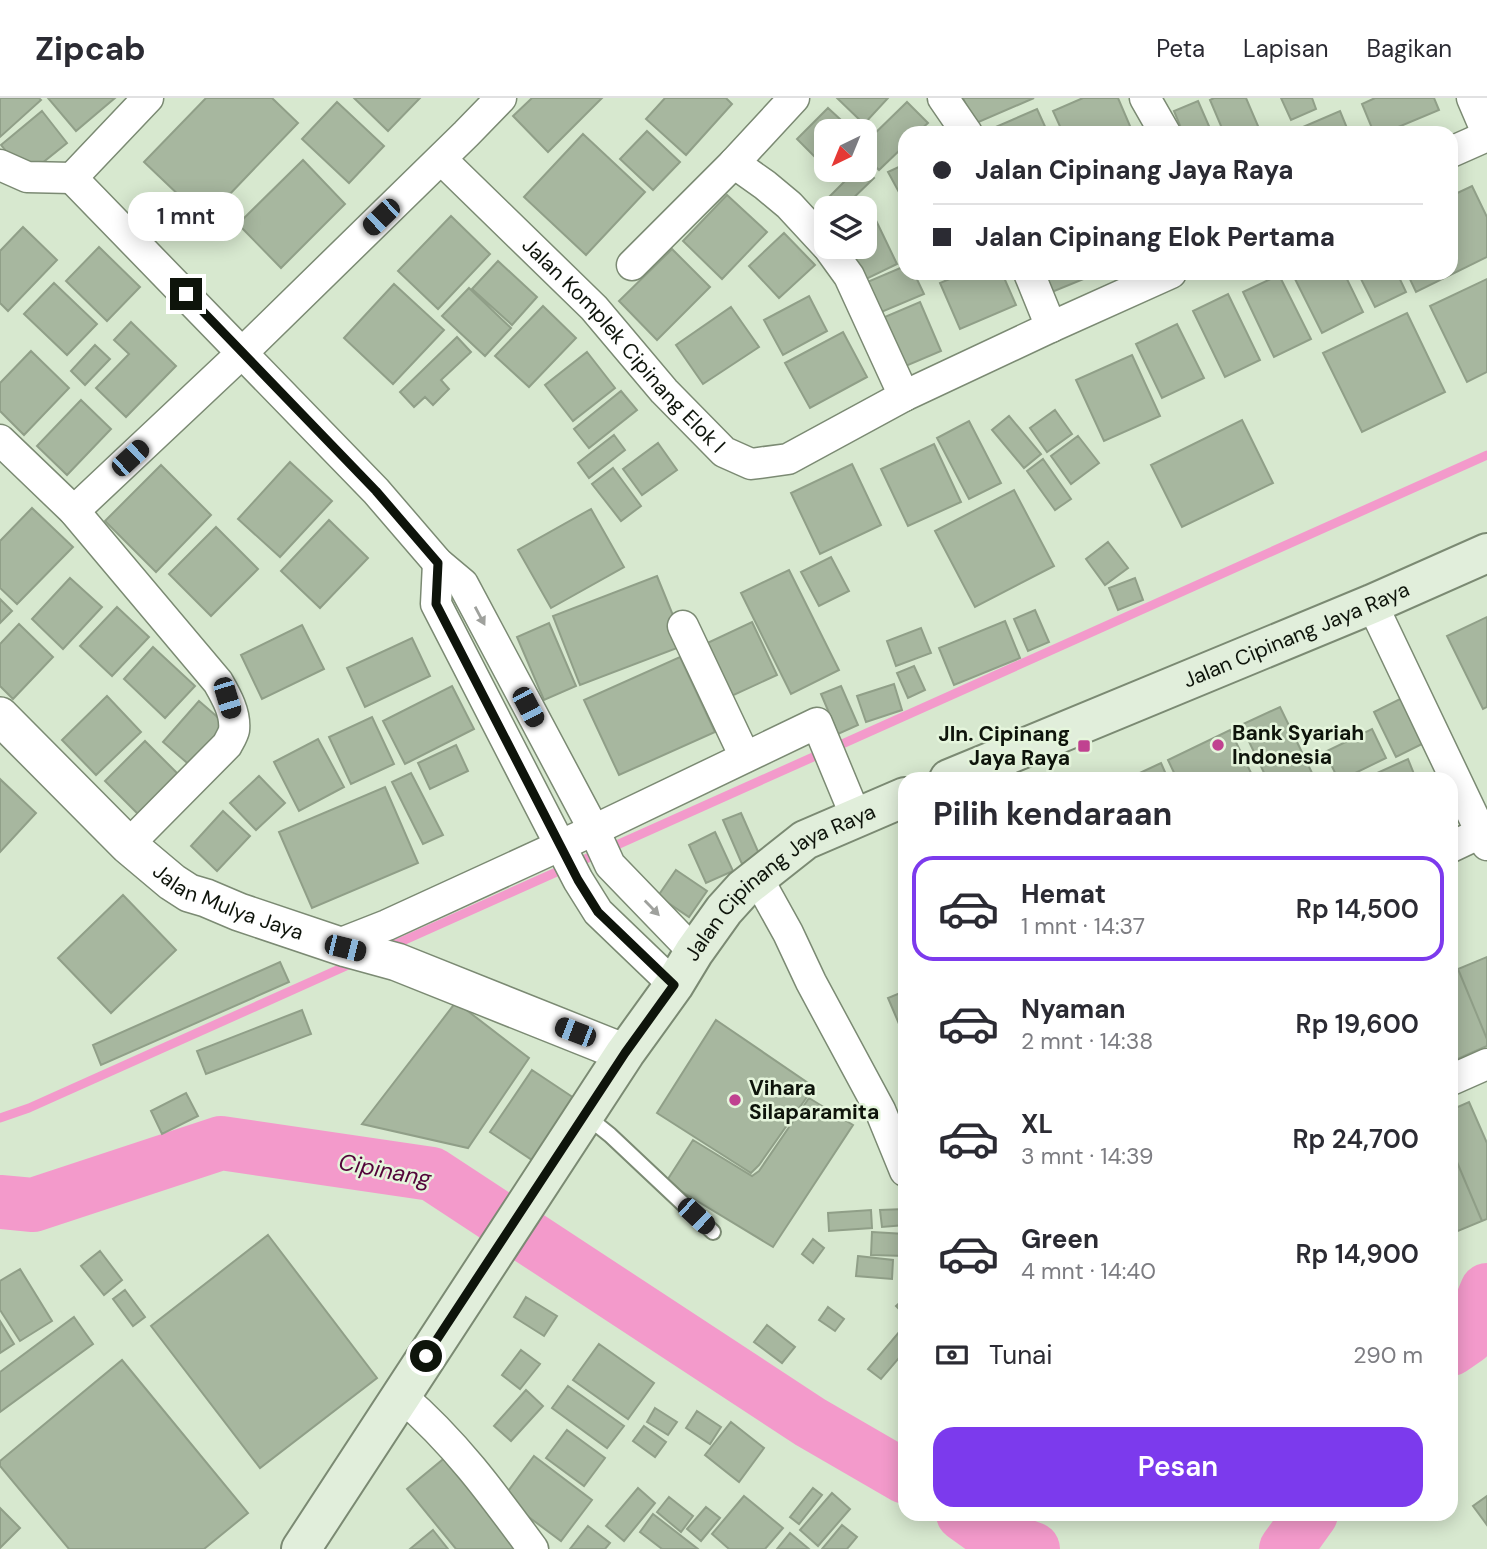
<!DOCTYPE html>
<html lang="id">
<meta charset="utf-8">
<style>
body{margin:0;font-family:"DM Sans",sans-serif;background:#f7f7f7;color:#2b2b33;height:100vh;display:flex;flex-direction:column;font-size:26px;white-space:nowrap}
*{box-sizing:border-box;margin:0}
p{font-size:23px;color:#7c7c81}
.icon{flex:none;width:38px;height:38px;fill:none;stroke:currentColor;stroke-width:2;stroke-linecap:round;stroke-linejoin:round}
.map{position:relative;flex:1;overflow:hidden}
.details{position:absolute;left:898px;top:674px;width:560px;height:749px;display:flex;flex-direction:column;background:#fff;border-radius:21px;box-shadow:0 4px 18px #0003}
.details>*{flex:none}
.guide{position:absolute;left:898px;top:28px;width:560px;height:154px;border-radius:21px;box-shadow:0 4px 18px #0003;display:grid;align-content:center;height:154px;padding:0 35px;background:#fff}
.needle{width:46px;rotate:223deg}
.controls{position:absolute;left:814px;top:21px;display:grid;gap:14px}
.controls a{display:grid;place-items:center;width:63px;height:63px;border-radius:14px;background:#fff;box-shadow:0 4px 18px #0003;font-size:35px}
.end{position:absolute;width:32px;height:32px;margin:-16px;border:9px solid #0e140b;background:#fff;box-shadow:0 0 0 4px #fff}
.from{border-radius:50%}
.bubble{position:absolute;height:49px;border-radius:21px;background:#fff;box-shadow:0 4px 18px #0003;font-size:23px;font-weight:600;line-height:49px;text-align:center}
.car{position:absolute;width:21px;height:42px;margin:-21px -10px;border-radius:9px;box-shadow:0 0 5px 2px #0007;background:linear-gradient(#222 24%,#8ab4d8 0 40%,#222 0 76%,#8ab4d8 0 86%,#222 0)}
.guide b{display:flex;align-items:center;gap:24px;height:66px;font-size:26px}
.guide b+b{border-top:2px solid #e1e1e2}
.guide i{width:18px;height:18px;background:#2b2b33}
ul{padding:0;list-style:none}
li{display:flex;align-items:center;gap:21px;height:105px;margin:0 14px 10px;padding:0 21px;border:4px solid transparent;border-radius:21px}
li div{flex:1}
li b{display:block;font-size:26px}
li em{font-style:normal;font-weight:600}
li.selected{border-color:#7c3aed}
li>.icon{width:63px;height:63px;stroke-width:1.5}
h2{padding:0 35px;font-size:32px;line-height:84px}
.pay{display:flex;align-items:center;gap:18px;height:77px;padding:0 35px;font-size:26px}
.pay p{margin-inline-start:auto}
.primary-button{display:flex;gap:14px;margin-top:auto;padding:14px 35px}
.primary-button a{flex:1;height:80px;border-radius:21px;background:#7c3aed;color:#fff;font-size:28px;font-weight:600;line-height:80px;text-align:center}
header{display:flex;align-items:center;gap:42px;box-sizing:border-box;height:98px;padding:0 35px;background:#fff;border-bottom:2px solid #e1e1e2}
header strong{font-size:33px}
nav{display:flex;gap:38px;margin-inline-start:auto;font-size:24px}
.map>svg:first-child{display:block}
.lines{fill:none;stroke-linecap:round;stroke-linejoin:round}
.stream{stroke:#f39acb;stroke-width:9}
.river{stroke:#f39acb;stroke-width:54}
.building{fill:#a7b79f;stroke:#909f88;stroke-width:2}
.service-casing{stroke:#7b8a73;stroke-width:18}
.minor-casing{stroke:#7b8a73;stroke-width:33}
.tertiary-casing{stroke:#7b8a73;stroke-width:40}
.secondary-casing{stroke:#7b8a73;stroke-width:42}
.service{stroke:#fff;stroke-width:14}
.minor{stroke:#fff;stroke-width:30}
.tertiary{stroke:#fff;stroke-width:37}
.secondary{stroke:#e1eedb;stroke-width:38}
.oneway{fill:#9fa19d}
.route{stroke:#0e140b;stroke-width:9}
.poi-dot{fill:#c04290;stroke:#e5f5dc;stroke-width:2.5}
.labels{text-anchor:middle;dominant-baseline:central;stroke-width:5;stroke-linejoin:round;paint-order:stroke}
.street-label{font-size:21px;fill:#0e140b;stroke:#e5f5dc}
.poi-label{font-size:21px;font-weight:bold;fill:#0e140b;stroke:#e5f5dc;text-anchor:start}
.water-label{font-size:23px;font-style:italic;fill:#530339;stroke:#e5f5dc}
</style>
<header>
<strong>Zipcab</strong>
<nav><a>Peta</a><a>Lapisan</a><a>Bagikan</a></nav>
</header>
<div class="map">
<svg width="1487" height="1451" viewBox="0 0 1487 1451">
<rect width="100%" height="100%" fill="#d7e8cf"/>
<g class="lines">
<!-- stream -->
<path class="stream" d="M387 850 1487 357
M0 1020 29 1010 355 864"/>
<!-- river -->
<path class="river" d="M0 1104 33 1107 221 1045 432 1076 810 1324 905 1379
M1451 1251 1467 1240 1487 1192
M963 1416 988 1434 1033 1451
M1286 1451 1311 1416"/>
</g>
<!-- building -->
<path class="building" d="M1 0H39L41 2 0 39V1Z
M48 0H115L76 33Z
M206 0H272L298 25 205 122 144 64Z
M354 0H420L388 33Z
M532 0H602L548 54 513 18Z
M665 0H726L732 6 686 57 646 21Z
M837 0H888L864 26Z
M963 0H1034L974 26Z
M1083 0H1118L1133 35H1063L1053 13Z
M1214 0H1246L1261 35H1224L1210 2Z
M1281 0H1312L1316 11 1291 22Z
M1375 0H1434L1439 12 1384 35H1374L1362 6Z
M1198 3 1212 35H1183L1174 13Z
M337 4 384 48 349 85 302 41Z
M907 4 928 25 917 35H905V47L879 72 864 57V46Z
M828 10 853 33H826V70L797 41Z
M1037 11 1048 35H982Z
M42 13 67 45 26 78 1 47Z
M1340 13 1349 35H1289Z
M647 33 680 64 653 92 620 61Z
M583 36 645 94 586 157 524 99Z
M303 62 345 106 281 170 238 126Z
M905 66V96L901 98 888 74Z
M864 71 874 80 843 110H826V114L820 108 856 72Z
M1472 88 1487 119V159L1416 194 1407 175H1451V98Z
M727 97 767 134 722 181 683 143Z
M871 112 897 166 862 183 845 149H864V115Z
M451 118 490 156 438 211 398 173Z
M23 129 57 162 8 213 0 205V153Z
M784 135 815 167 779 200 749 168Z
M99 149 140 189 107 223 66 183Z
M672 151 710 189 657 242 619 203Z
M498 163 537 199 512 227 472 191Z
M905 168V175H914L924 196 879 215 865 185Z
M964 175H1002L1016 207 960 231 940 185Z
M1044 175H1098L1052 194Z
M1292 175H1344L1363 214 1322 235Z
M1358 175H1397L1406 194 1375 209Z
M1279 177 1311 241 1274 259 1243 194Z
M1487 181V274L1467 284 1430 208Z
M54 185 97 226 67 257 24 216Z
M394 186 444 232 393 286 344 240Z
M469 190 511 230 485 258 442 218Z
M1228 196 1260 262 1225 279 1193 213Z
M809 198 827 233 783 257 764 222Z
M920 204 941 253 901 270 880 221Z
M543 208 576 240 529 289 495 258Z
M731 209 759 249 703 286 676 247Z
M1407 215 1445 294 1362 334 1323 255Z
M131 224 176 268 126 319 96 290 129 256 114 242Z
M1177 226 1204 280 1162 300 1136 246Z
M843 234 867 279 810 310 785 265Z
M457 239 471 254 441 282 449 291 433 307 425 299 414 309 400 294Z
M95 247 110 261 85 287 71 273Z
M31 253 69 290 24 337 0 313V285Z
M587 254 615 290 573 323 545 287Z
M1132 257 1160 318 1104 343 1076 282Z
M621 293 637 312 589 350 574 331Z
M81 302 111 331 67 377 37 348Z
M1055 312 1072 336 1047 354 1030 330Z
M1009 318 1041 356 1024 370 992 332Z
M1242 322 1273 385 1182 429 1151 367Z
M969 323 1001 385 969 401 937 340Z
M614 337 625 352 589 380 578 365Z
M1078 338 1099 365 1071 386 1051 358Z
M658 345 677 372 642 397 623 371Z
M934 346 961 404 908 428 881 371Z
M1043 361 1071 401 1055 412 1027 373Z
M290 364 332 403 280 459 238 421Z
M852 366 881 427 820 456 791 395Z
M161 367 211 417 156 474 105 423Z
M613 370 641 408 621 423 592 386Z
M1014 392 1054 468 975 509 935 433Z
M32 410 73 449 17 506 0 490V443Z
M591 411 624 469 551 510 518 452Z
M329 422 368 460 320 510 281 473Z
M216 429 258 471 211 518 169 476Z
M1108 444 1128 470 1105 487 1086 461Z
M831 459 849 493 819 508 801 474Z
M789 472 839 572 791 596 741 495Z
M657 478 685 547 580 587 553 518Z
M70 480 102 509 63 551 32 521Z
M1135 480 1143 502 1118 512 1109 490Z
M0 501 12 513 0 525Z
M117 509 149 539 112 578 80 548Z
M1035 512 1049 544 1028 553 1014 521Z
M1487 519V609L1483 611 1447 538Z
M1005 523 1020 560 954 587 939 550Z
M752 524 777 577 725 601 701 548Z
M549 525 576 588 544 602 517 539Z
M19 526 53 559 13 601 0 588V546Z
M302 527 324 571 262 601 241 557Z
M921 530 931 555 896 568 887 543Z
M412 540 430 578 365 609 347 570Z
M153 549 195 588 165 620 124 581Z
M680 559 715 634 619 677 584 602Z
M914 568 925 592 908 600 897 575Z
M894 586 902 612 866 624 857 598Z
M452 588 474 631 405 666 383 623Z
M841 588 858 627 838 636 821 596Z
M107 598 141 634 96 677 62 642Z
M1402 600 1424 645 1396 659 1374 614Z
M199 603 229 629 193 670 163 644Z
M1280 609 1314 679 1310 681H1267L1241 627Z
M372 619 394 666 351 686 329 639Z
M1372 631 1386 660 1343 681H1338L1325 654Z
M1230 632 1254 681H1177L1168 662Z
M318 641 344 689 299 713 274 664Z
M145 643 179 677 139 717 105 683Z
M456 647 468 673 430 691 418 665Z
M1408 661 1416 681H1364Z
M1161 665 1168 681H1127Z
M411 675 443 737 423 746 392 684Z
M259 678 285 705 256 732 230 705Z
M0 681 36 715 0 754Z
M385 689 418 765 312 810 279 734Z
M223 713 250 738 217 773 191 748Z
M741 715 760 758 742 766 723 722Z
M715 734 733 773 706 785 689 747Z
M676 772 707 793 689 819 658 798Z
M123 797 176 852 111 915 58 860Z
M1487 859V941L1458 871Z
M280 864 289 884 101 967 93 947Z
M1458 871 1487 941V948L1451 964V874Z
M905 893V940L888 900Z
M456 904 529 960 468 1050 362 1026Z
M302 912 311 936 206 976 197 953Z
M716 922 814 989 759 1067 751 1075 657 1015Z
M532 972 583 1006 541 1068 490 1034Z
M186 995 198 1018 162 1036 151 1013Z
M809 1000 853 1027 773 1149 666 1084 693 1042 752 1078 759 1073Z
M1469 1004 1487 1045V1121L1482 1123 1451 1050V1012Z
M1451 1050 1482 1123 1453 1135 1451 1130Z
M905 1111V1127L882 1129 880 1112Z
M871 1112 872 1130 829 1133 828 1115Z
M872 1134 905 1136V1158L871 1157Z
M268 1137 377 1280 260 1370 151 1228Z
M813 1141 824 1150 813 1165 802 1156Z
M100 1153 122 1182 104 1197 81 1168Z
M858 1158 893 1162 892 1181 856 1178Z
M20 1171 52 1223 20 1243 0 1212V1183Z
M125 1192 145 1219 133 1228 113 1201Z
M526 1199 557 1218 544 1238 514 1219Z
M905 1200V1217L896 1208Z
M828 1209 844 1221 835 1233 819 1222Z
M74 1219 93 1246 0 1314V1274Z
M0 1223 14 1246 0 1255Z
M767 1227 795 1249 782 1265 754 1244Z
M905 1227V1253L881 1281 868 1271Z
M599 1246 654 1285 628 1321 573 1282Z
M521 1252 540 1266 520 1291 502 1277Z
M122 1262 248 1415 204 1451H69L0 1368V1363Z
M568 1288 624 1328 607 1350 552 1310Z
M526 1292 543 1308 511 1343 494 1328Z
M655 1310 677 1324 668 1337 647 1324Z
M697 1313 721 1329 710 1346 686 1330Z
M731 1324 764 1350 739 1384 705 1357Z
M644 1328 666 1344 655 1359 633 1343Z
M567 1332 605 1360 584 1388 546 1360Z
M447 1358 523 1451H456L407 1391Z
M534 1358 592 1402 561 1443 503 1400Z
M638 1390 655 1405 624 1443 606 1428Z
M813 1390 822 1397 799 1426 790 1419Z
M832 1395 850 1411 818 1448 800 1432Z
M744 1398 783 1430 765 1451H729L712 1436Z
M1487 1398V1427L1473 1408Z
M669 1399 693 1418 681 1434 657 1414Z
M706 1409 720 1420 701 1443 687 1431Z
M0 1410 20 1430 0 1450Z
M653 1416 698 1451H662L640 1434Z
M842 1427 857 1439 847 1451H822Z
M588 1428 610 1445 605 1451H570Z
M433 1432 448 1451H410Z
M790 1435 809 1451H777Z"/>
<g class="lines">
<!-- service casing -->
<g class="service-casing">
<path id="service" d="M585 1017 610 1037 713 1134"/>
</g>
<!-- minor casing -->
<g class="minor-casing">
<g id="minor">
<path d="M943 0 967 35"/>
<path d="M1145 0 1165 35"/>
<path d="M1472 0 1487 35"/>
<path d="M1451 54 1487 38"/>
<path id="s1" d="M441 61 594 210 664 293 724 354 751 366 788 361 904 298 1051 229 1171 175"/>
<path d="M734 65 765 87 789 107 826 147"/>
<path d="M0 67 27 79 72 80"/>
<path d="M72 80 376 393 438 465 463 486 594 732 610 767 694 854"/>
<path d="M72 80 148 0"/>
<path d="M828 149 849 178 904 298"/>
<path d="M632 167 734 65 794 0"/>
<path d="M1029 175 1051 229"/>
<path d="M0 342 74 413 218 584C226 598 236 615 234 632 233 637 229 643 227 647L128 747"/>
<path d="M74 413 243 254 466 36 501 0"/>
<path d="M438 465 436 506 578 782 598 814 674 887"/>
<path d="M1372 506 1487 747"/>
<path d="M683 528 745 659"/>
<path d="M1451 749 1487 732"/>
<path d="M758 781 788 835 811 884 880 1012 905 1073"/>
<path d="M336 847 387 827 594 732 817 625 856 719"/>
<path d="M1451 982 1487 966"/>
<path d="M401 1298C454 1343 492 1395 533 1451"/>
</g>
</g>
<!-- tertiary casing -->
<g class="tertiary-casing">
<g id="tertiary">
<path id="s2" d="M0 618 128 747 172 784 189 795 206 800 239 814 346 850 397 864 625 955"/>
</g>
</g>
<!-- secondary casing -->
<g class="secondary-casing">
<g id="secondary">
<path id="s3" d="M949 681 1372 506 1487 455"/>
<path id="s4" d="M301 1451 625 955 674 887 694 854 724 812 743 791 805 742 905 699"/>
</g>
</g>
<!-- service -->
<use href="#service" class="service"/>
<!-- minor -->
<use href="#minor" class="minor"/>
<!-- tertiary -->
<use href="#tertiary" class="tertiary"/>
<!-- secondary -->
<use href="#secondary" class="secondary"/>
</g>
<!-- one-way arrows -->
<defs><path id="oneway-solid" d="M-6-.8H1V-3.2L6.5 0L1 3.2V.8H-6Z" transform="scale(1.75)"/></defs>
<g class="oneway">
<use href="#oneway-solid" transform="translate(480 518) rotate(62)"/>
<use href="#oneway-solid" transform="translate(652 810) rotate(46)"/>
</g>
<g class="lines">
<!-- route -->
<path class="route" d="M186 196 376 393 438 465 436 506 578 782 598 814 674 887 625 955 426 1258"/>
</g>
<!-- markers -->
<g class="poi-dot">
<circle cx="1218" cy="647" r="7"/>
<rect x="1077" y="641" width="14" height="14" rx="3.5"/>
<circle cx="735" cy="1002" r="7"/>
</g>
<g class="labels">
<!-- street labels -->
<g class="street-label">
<text stroke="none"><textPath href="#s1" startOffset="261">Jalan Komplek Cipinang Elok I</textPath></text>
<text stroke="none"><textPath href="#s3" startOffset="376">Jalan Cipinang Jaya Raya</textPath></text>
<text stroke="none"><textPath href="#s4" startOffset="828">Jalan Cipinang Jaya Raya</textPath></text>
<text stroke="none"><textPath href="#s2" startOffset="299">Jalan Mulya Jaya</textPath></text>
</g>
<!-- poi labels -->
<g class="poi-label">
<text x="1232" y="635">Bank Syariah<tspan x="1232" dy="24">Indonesia</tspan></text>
<text x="1070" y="636" text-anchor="end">Jln. Cipinang<tspan x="1070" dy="24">Jaya Raya</tspan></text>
<text x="749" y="990">Vihara<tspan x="749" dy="24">Silaparamita</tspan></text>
</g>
<!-- water labels -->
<g class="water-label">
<text transform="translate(385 1072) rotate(11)">Cipinang</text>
</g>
</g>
</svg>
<div class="controls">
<a><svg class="needle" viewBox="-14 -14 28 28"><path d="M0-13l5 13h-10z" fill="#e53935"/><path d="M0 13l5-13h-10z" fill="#7c7c81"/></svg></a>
<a><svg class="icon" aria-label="layers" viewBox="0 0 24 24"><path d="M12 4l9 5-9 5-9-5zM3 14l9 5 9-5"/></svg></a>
</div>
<i class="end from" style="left:426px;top:1258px"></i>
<i class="end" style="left:186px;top:196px"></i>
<div class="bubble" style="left:128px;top:94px;width:116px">1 mnt</div>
<i class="car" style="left:381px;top:119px;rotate:226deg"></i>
<i class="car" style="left:130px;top:360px;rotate:47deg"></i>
<i class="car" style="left:227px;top:600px;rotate:163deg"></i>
<i class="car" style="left:528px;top:609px;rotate:152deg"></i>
<i class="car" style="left:345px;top:850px;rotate:104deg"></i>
<i class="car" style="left:575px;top:934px;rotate:291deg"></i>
<i class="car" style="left:696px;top:1118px;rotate:133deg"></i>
<div class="guide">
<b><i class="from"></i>Jalan Cipinang Jaya Raya</b>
<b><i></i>Jalan Cipinang Elok Pertama</b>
</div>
<section class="details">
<h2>Pilih kendaraan</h2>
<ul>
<li class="selected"><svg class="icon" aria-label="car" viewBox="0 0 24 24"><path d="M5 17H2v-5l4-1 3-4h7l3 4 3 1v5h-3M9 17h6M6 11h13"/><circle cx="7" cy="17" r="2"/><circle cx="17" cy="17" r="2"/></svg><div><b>Hemat</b><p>1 mnt · 14:37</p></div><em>Rp 14,500</em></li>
<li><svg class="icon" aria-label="car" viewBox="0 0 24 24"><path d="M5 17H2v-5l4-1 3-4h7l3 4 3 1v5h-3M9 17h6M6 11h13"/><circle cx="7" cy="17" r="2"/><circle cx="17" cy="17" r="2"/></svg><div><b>Nyaman</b><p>2 mnt · 14:38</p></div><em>Rp 19,600</em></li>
<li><svg class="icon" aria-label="car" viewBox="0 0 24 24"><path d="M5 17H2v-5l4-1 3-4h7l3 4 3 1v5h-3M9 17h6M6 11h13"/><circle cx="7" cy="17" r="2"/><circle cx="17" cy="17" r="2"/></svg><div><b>XL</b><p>3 mnt · 14:39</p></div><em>Rp 24,700</em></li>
<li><svg class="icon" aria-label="car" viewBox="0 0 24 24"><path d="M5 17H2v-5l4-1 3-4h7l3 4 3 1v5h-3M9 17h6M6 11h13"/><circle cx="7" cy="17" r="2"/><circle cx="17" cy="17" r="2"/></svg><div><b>Green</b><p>4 mnt · 14:40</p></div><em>Rp 14,900</em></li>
</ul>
<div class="pay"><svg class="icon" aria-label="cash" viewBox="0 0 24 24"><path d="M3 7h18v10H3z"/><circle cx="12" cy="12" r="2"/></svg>Tunai<p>290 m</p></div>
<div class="primary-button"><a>Pesan</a></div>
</section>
</div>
